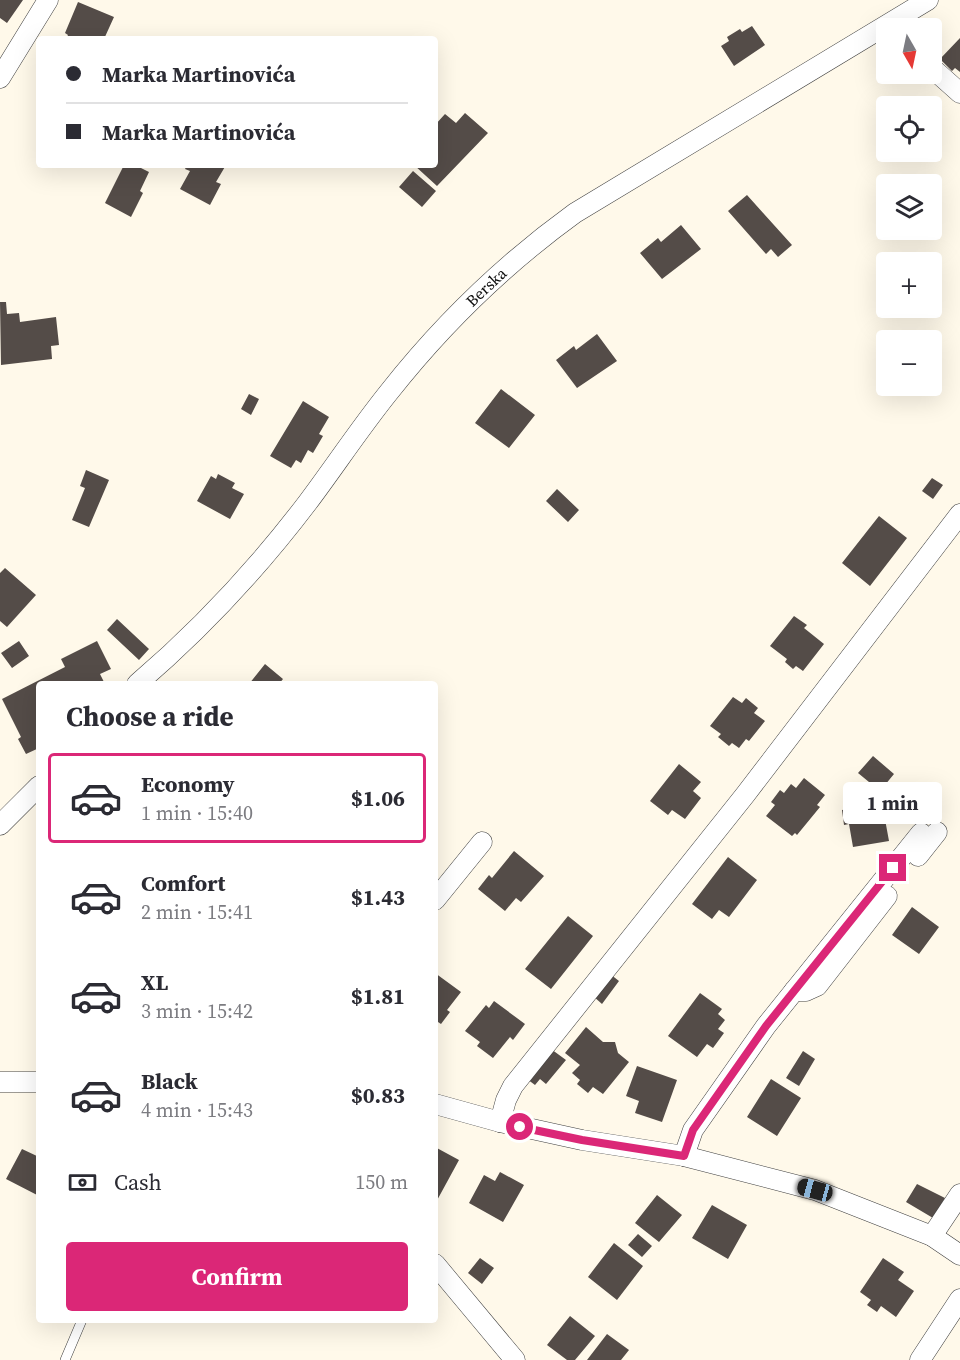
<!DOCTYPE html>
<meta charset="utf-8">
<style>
body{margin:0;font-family:"Source Serif 4",serif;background:#f2f2f3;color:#2b2b33;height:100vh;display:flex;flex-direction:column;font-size:22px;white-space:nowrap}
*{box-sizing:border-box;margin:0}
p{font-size:20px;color:#7c7c81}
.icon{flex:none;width:33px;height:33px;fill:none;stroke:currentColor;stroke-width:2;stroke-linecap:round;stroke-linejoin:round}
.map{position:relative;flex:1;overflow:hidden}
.sheet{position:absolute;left:36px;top:681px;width:402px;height:642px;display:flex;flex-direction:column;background:#fff;border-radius:6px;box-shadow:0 6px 24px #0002}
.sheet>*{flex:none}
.hud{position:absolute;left:36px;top:36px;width:402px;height:132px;border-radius:6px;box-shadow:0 6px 24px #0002;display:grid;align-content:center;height:132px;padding:0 30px;background:#fff}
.needle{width:39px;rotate:171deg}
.controls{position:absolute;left:876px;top:18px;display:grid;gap:12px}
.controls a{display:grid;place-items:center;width:66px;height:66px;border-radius:6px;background:#fff;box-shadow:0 6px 24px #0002;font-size:30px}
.end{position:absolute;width:27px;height:27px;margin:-14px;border:8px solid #db2777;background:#fff;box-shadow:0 0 0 3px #fff}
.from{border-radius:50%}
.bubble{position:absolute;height:42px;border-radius:6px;background:#fff;box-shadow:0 6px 24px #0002;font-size:20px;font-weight:700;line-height:42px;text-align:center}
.car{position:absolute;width:18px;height:36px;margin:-18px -9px;border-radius:8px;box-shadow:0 0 4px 2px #0007;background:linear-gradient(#222 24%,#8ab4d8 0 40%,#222 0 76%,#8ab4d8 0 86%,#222 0)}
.hud b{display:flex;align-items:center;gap:21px;height:57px;font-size:22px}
.hud b+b{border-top:2px solid #e1e1e2}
.hud i{width:15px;height:15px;background:#2b2b33}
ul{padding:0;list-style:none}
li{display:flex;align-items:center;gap:18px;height:90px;margin:0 12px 9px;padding:0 18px;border:3px solid transparent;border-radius:6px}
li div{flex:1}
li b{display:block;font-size:22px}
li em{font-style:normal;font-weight:700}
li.active{border-color:#db2777}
li>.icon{width:54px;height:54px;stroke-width:1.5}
h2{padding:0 30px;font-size:27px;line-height:72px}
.pay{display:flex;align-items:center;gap:15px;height:66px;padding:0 30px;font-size:22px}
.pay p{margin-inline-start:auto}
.action{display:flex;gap:12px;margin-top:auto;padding:12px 30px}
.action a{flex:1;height:69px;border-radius:6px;background:#db2777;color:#fff;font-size:24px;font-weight:700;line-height:69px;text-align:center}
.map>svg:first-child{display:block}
.building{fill:#544c48}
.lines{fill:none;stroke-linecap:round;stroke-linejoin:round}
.lane-casing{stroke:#3f3f3f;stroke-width:10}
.street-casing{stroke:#3f3f3f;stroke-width:21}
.lane{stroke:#fff;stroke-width:9}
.street{stroke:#fff;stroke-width:20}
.route{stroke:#db2777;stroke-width:8}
.labels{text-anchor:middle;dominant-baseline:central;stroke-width:6;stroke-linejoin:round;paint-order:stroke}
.street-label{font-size:16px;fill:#0c0c0c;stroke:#fff}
</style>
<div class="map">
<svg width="960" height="1360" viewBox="0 0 960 1360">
<rect width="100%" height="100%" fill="#fff9ea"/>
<!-- building -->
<path class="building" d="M0 0H23L7 23 0 18Z
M78 2 114 17 104 39H66L68 35 65 33Z
M752 26 765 45 734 66 721 46 729 41 727 37 740 29 742 32Z
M960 38V72L955 68 952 71 940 59Z
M465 113 488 133 437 186 414 165H435V125L445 114 456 123Z
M124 165H135L149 172 140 191 143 193 131 217 105 203Z
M187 165H226L216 182 221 184 210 205 180 189 190 171 185 169Z
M413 171 436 191 422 207 399 187Z
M747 195 792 245 778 257 771 249 766 254 728 211Z
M681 225 701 249 662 279 640 253 658 238 661 242Z
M0 302H6L7 314 19 313 20 322 56 317 59 345 51 346 52 359 1 365Z
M597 334 617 361 577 388 556 360 574 346 576 350Z
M501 389 535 415 509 448 475 423Z
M249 394 259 399 251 415 241 409Z
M303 401 329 417 319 434 323 436 313 453 308 450 301 463 296 460 291 468 270 456Z
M86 470 109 480 89 527 72 520 85 488 80 486Z
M218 474 235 483 232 488 244 494 230 519 197 501 211 476 216 479Z
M932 478 943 485 933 499 922 491Z
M557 489 579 510 568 522 546 501Z
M879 516 907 538 870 586 842 563Z
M5 568 36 595 7 627 0 621V573Z
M794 616 807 625 804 628 824 644 803 671 796 666 793 669 785 662 787 659 770 646Z
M117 619 149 649 139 660 107 630Z
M19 641 29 656 12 668 1 653Z
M97 641 111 669 100 674 105 684H39V748L26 754 18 739 21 737 2 699 65 667 61 659Z
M265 664 283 679 279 684H249Z
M733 697 742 703 746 698 758 708 754 713 765 721 749 741 746 739 739 748 732 743 729 746 718 737 721 734 710 726Z
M873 756 894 774 880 791 858 773Z
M679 764 701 782 693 791 701 798 685 819 672 810 668 815 650 801Z
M804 778 825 795 817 805 820 807 797 835 795 833 792 836 766 816 775 805 771 802 780 790 784 793 791 784 796 788Z
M882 803 889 841 853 847 849 824 844 825 842 810Z
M514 851 544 876 521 902 516 898 505 911 478 889 489 875 492 878Z
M728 857 757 880 729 917 719 910 712 919 692 904Z
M912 907 939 927 919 954 892 935Z
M568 916 593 936 551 989 525 969Z
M435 973 461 992 447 1010 450 1012 441 1024 438 1022 435 1027Z
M610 974 619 981 602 1004 593 996Z
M700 993 722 1009 718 1014 725 1020 718 1029 724 1033 713 1048 707 1044 697 1057 668 1036Z
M494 1001 525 1024 513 1040 510 1037 493 1058 477 1046 480 1042 465 1031 486 1005 489 1008Z
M586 1027 603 1042H615L618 1053 629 1062 603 1094 593 1087 588 1093 577 1084 580 1080 572 1073 580 1065 565 1053Z
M551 1049 566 1060 546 1084 540 1079 535 1085 527 1079Z
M803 1051 815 1059 799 1086 786 1078Z
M637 1066 677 1080 662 1122 635 1113 639 1101 626 1096Z
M771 1079 801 1098 777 1136 747 1117Z
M435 1147 459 1160 435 1204Z
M22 1149 39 1157V1196L6 1179Z
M500 1172 524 1185 503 1222 469 1203 484 1175 495 1181Z
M917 1184 945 1198 933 1218 906 1202Z
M657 1195 682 1215 659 1242 635 1223Z
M712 1205 747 1225 728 1259 692 1238Z
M638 1234 652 1246 642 1257 628 1245Z
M614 1243 643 1266 617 1300 588 1277Z
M480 1258 494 1268 482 1284 468 1273Z
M883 1258 904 1272 898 1280 914 1291 896 1317 881 1306 877 1312 867 1305 871 1300 860 1292Z
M570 1316 595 1336 575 1360H567L547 1345Z
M607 1334 629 1350 621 1360H587Z"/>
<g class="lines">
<!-- lane casing -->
<g class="lane-casing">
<path id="lane" d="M65 1360 82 1320"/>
</g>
<!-- street casing -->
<g class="street-casing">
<g id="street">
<path d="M932 68 960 93"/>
<path d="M0 78 48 0"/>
<path id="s1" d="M137 684C200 630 258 568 308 502 335 466 360 428 389 392 441 326 506 263 575 213L928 0"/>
<path d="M0 825 39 786"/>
<path d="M918 856 937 832"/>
<path d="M435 900 482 842"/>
<path d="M794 991H806L817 986 887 896"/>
<path d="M0 1082H39"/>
<path d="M435 1104 500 1122 582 1140 684 1156 815 1190 932 1236 960 1255"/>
<path d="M500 1122 506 1100 513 1086 745 795 960 514"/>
<path d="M684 1156 693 1130 766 1026 921 833"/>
<path d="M932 1236 960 1194"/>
<path d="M435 1264 515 1360"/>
<path d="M920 1360 960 1299"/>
</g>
</g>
<!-- lane -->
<use href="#lane" class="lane"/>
<!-- street -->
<use href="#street" class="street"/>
</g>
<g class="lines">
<!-- route -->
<path class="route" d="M520 1127 582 1140 684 1156 693 1130 766 1026 893 868"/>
</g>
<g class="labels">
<!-- street labels -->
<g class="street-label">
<text stroke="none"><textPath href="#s1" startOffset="530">Berska</textPath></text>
</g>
</g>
</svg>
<div class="controls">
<a><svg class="needle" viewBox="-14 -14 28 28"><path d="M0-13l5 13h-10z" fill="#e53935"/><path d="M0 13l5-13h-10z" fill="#7c7c81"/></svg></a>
<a><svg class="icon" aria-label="locate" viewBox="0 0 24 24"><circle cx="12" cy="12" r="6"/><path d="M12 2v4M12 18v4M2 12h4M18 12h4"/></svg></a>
<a><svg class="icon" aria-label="layers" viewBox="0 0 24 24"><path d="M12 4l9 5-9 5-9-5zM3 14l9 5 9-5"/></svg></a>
<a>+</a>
<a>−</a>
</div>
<i class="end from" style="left:520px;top:1127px"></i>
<i class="end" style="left:893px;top:868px"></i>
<div class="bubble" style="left:843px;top:782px;width:99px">1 min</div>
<i class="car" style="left:815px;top:1190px;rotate:285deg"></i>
<div class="hud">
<b><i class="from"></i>Marka Martinovića</b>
<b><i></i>Marka Martinovića</b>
</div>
<section class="sheet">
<h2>Choose a ride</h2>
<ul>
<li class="active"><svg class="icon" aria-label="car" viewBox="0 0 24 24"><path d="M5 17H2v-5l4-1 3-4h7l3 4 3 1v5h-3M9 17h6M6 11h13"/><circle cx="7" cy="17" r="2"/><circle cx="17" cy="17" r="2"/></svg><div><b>Economy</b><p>1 min · 15:40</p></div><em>$1.06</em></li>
<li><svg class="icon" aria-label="car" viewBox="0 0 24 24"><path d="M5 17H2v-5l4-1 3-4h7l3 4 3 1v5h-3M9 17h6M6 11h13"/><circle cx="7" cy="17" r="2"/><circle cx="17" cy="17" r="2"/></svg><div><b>Comfort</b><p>2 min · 15:41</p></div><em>$1.43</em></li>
<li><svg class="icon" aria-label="car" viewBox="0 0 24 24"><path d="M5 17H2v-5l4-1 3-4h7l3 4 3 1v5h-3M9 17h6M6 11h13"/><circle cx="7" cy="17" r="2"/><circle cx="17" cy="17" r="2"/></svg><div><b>XL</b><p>3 min · 15:42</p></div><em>$1.81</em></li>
<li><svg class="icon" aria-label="car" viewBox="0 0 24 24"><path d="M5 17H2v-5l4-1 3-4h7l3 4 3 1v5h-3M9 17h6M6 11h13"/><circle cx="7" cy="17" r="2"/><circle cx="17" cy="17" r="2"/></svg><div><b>Black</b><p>4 min · 15:43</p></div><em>$0.83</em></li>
</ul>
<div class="pay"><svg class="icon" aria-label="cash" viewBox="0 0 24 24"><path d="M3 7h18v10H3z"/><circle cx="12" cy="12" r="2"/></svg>Cash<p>150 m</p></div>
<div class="action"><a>Confirm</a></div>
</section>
</div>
